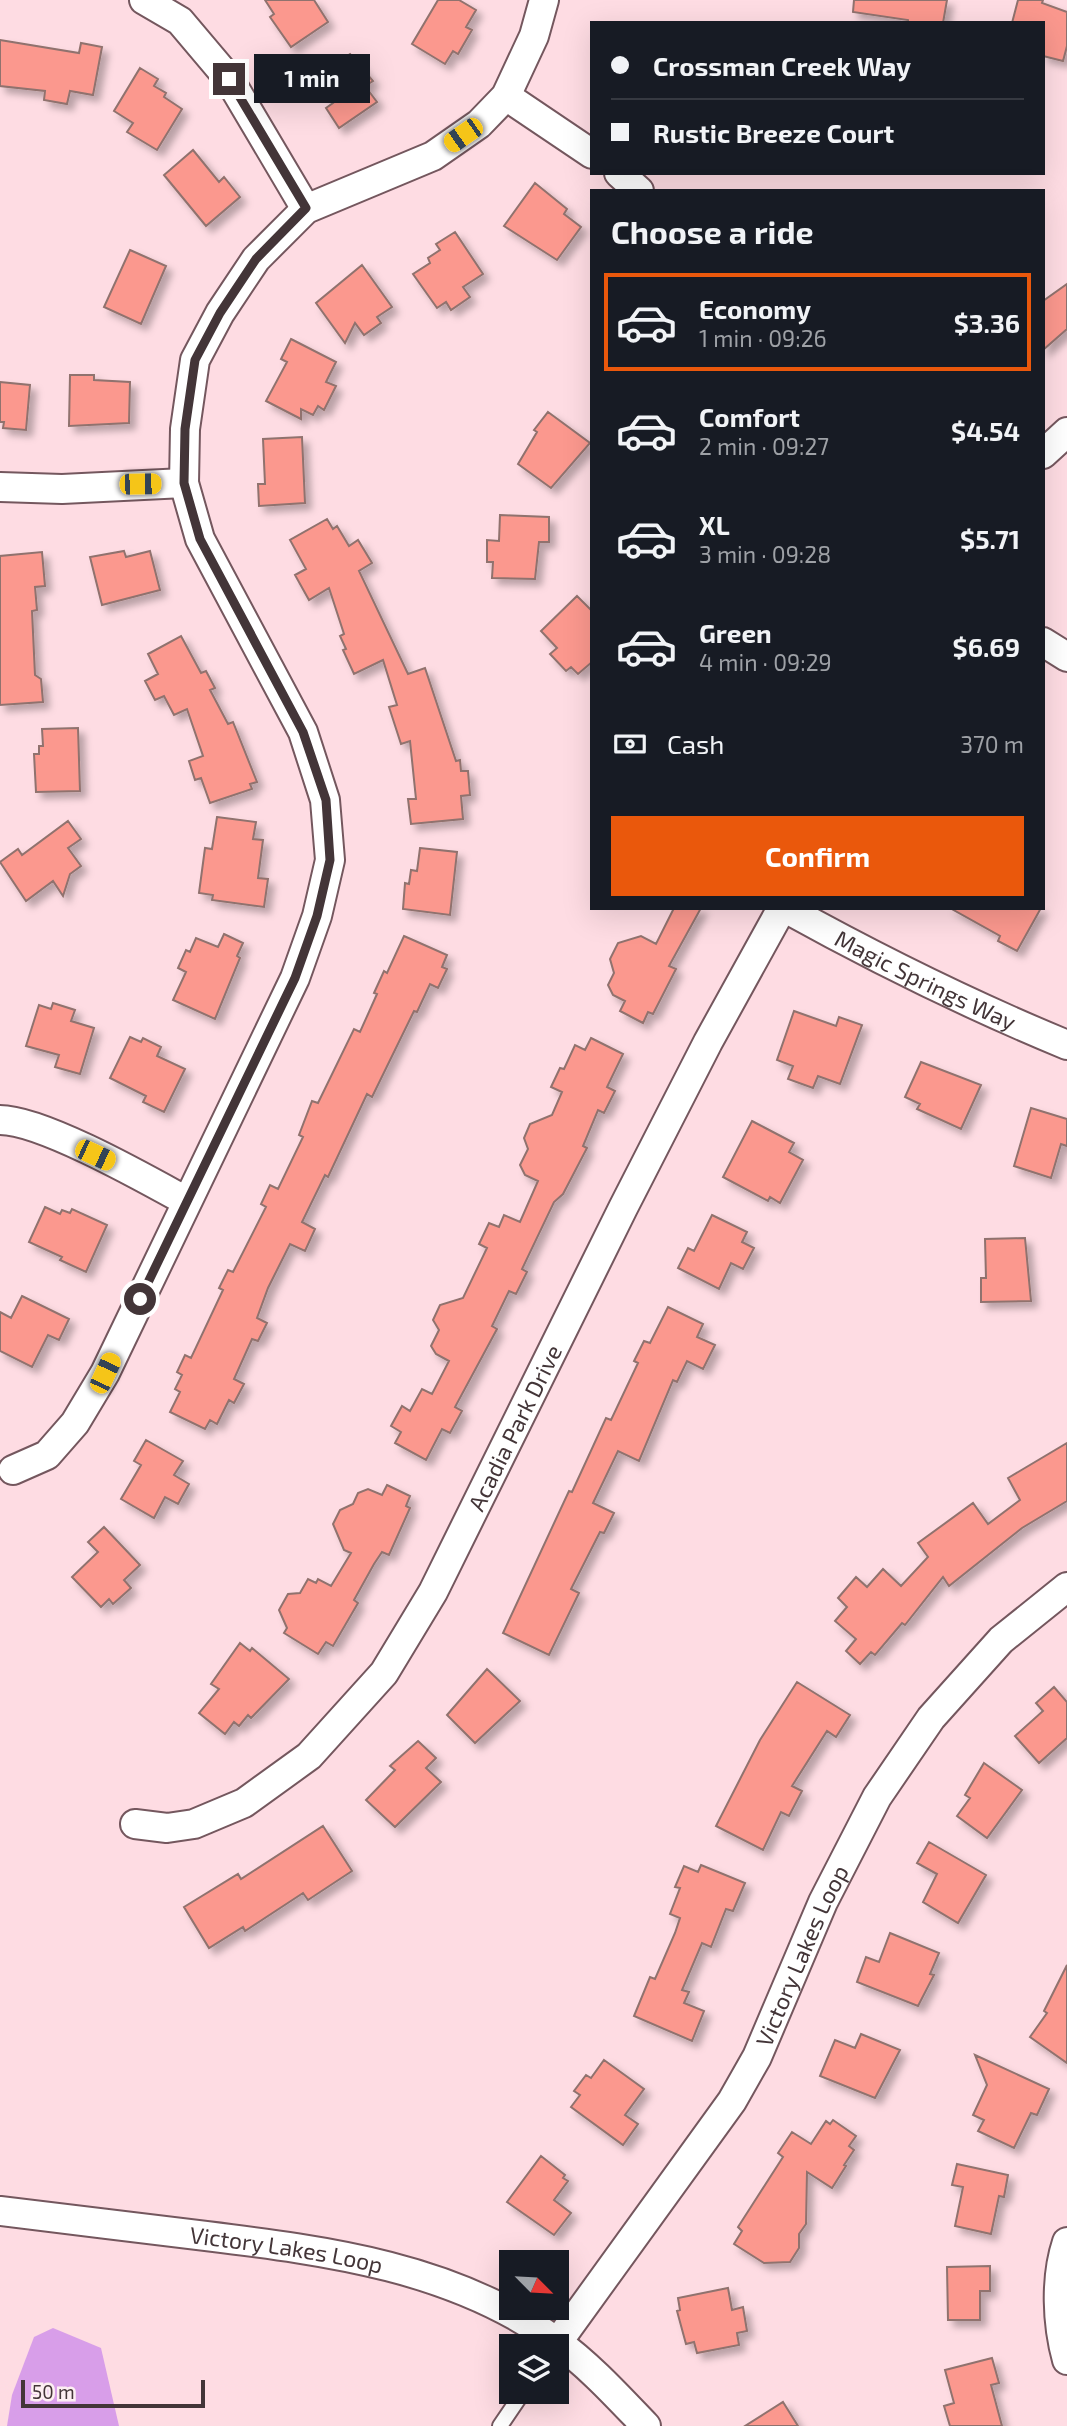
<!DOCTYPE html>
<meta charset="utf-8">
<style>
body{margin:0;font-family:"Exo 2",sans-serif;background:#20242c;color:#f1f3f6;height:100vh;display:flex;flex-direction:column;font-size:26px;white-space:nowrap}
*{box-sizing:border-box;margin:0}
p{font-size:23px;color:#9ea1a6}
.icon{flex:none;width:38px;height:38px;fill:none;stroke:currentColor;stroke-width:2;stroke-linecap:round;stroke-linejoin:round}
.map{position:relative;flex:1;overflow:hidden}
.side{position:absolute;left:590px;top:189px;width:455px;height:721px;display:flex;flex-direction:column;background:#171b24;border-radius:0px;box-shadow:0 7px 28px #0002}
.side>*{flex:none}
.banner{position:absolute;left:590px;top:21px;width:455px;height:154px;border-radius:0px;box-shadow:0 7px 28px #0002;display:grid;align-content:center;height:154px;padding:0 21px;background:#171b24}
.needle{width:46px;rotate:114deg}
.controls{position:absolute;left:499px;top:2250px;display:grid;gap:14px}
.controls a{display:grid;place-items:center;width:70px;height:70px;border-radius:0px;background:#171b24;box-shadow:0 7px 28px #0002;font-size:35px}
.scale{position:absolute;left:21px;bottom:18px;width:184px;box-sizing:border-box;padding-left:7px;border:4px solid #433538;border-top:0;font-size:19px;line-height:24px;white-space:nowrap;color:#433538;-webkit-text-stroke:5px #fdeff2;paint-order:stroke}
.end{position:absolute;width:32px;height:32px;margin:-16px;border:9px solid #433538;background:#fff;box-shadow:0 0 0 4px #fff}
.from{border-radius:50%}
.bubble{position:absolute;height:49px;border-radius:0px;background:#171b24;box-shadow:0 7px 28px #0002;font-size:23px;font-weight:700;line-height:49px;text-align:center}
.car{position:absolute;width:21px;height:42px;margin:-21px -10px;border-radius:9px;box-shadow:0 0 5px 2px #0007;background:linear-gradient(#f5c518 24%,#345 0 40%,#f5c518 0 76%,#345 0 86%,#f5c518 0)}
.banner b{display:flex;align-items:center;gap:24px;height:66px;font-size:26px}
.banner b+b{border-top:2px solid #363941}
.banner i{width:18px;height:18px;background:#f1f3f6}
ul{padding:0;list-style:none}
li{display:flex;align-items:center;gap:21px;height:98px;margin:0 14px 10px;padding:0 7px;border:4px solid transparent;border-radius:0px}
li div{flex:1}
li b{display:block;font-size:26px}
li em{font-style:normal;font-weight:700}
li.selected{border-color:#ea580c}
li>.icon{width:63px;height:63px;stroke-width:1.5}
h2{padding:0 21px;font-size:32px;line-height:84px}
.pay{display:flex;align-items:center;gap:18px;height:77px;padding:0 21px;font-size:26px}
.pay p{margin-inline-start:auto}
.button{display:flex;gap:14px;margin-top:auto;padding:14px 21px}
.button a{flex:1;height:80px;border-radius:0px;background:#ea580c;color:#fff;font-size:28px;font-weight:700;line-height:80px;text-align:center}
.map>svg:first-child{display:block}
.water{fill:#d89ee9}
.building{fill:#fb988e;stroke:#90726e;stroke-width:2;filter:url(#shadow)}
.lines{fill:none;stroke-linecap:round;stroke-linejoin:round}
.lane-casing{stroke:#74575e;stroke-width:18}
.street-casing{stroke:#74575e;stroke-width:32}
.lane{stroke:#fff;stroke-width:14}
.street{stroke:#fff;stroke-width:28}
.route{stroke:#433538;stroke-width:9}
.labels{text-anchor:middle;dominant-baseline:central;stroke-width:5;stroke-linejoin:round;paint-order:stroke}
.street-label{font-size:23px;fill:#433538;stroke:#fdeff2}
</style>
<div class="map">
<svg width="1067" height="2426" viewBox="0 0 1067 2426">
<defs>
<filter id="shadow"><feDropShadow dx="6" dy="6" stdDeviation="3.5" flood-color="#0004"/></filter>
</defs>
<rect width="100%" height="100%" fill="#fedce3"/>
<!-- water -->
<path class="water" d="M53 2328 101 2348 119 2426H7L12 2395 34 2337Z"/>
<!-- building -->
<path class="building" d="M265 0H314L328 22 291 47 270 17 274 14Z
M438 0H459L476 10 466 27 472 30 458 54 453 51 445 64 412 44Z
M854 0H947L943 23H908V20L853 12Z
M1018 0H1043L1042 3 1067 12V46L1063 61 1043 56V23H1012Z
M0 40 79 53 81 43 102 47 93 95 70 91 67 104 44 100 45 91 0 86Z
M350 54 373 81 365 86 377 102 339 128 326 108 333 103 316 77Z
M140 68 158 79 154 86 166 93 164 97 182 109 157 150 127 132 133 123 114 111Z
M193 150 219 182 224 177 240 197 206 226 164 175Z
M535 183 567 209 564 214 581 227 557 260 504 226Z
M455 232 483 274 463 287 470 297 451 310 446 302 437 308 413 274 430 263 428 258 440 250 436 244Z
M130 250 166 266 141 324 104 307Z
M362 265 392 307 377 317 381 323 364 335 355 323 345 343 316 303Z
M1067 284V329L1043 350V301Z
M291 339 336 362 326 382 336 386 324 410 318 406 313 415 301 409V419L266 401 287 362 281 359Z
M70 375H94V380L130 382 129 423 69 426Z
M0 382 30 385 26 430 3 428 4 422H0Z
M548 412 590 443 551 488 518 464 537 432 534 430Z
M302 437 305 503 259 506 258 484H265L263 439Z
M500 515 549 517V542H539L535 579 492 578 493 562H487V540L499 541Z
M327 519 333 529 337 526 349 546 358 540 372 563 359 571 408 674 425 668 456 761 460 760 461 771H468L470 795 461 796 463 819 411 824 408 799H416L410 741 401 744 389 707 397 705 383 660 354 674 343 650 346 649 340 636 344 634 329 588 309 600 295 575 306 569 290 540Z
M124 551 126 557 150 551 160 590 102 605 90 557Z
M42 552 45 586 35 587 37 610 32 611 35 675 41 679 43 702 0 705V556Z
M577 596 592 611V662L578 674 571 667 566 671 550 654 557 648 541 631Z
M181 636 201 673 206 671 215 688 210 690 228 724 233 722 257 782 250 784 252 789 210 803 201 778 195 780 189 761 203 756 187 709 174 715 164 696 155 700 145 681 158 674 148 654Z
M78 728 80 791 36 792 34 754H39V746H43L42 729Z
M217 817 256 822 253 839 263 840 258 878 268 879 264 907 212 900 213 895 199 893 205 848 212 849Z
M68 821 81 839 68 848 81 866 70 874 63 896 53 881 26 901 0 862 18 849 22 855Z
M420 848 457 852 450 915 403 909 405 883 409 884 411 870 417 871Z
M674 908H701L669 966 676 969 653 1014 648 1012 643 1023 620 1011 625 1001 613 995 608 985 614 973 610 959 618 943 641 936 656 944Z
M950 908H1041L1017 951 998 941 1000 936Z
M224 934 243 943 237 956 240 958 215 1019 173 1000 186 972 178 968 186 950 190 952 196 938 218 947Z
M404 936 447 955 442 967 447 969 438 988 430 984 417 1012 414 1011 372 1097 367 1094 328 1177 325 1175 302 1222 315 1229 305 1251 290 1244 268 1288 257 1318 267 1323 258 1341 252 1339 234 1379 244 1384 234 1403 229 1400 217 1424 210 1420 205 1429 170 1412 180 1392 175 1389 182 1375 177 1372 185 1355 191 1358 223 1290 219 1288 228 1270 233 1272 266 1207 261 1204 270 1185 278 1189 303 1137 299 1135 312 1101 318 1103 354 1029 360 1032 377 994 374 993 384 971 387 973Z
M53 1003 75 1010 71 1021 94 1028 80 1074 55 1067 59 1055 26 1046 39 1005 51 1009Z
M794 1011 836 1026 839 1017 862 1025 840 1084 818 1076 813 1088 788 1079 793 1066 777 1060Z
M130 1037 141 1042 143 1038 161 1047 157 1056 185 1069 164 1112 143 1102 146 1096 110 1078Z
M591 1038 623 1054 607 1087 615 1091 604 1113 598 1110 583 1146 587 1148 563 1194 554 1202 522 1269 527 1272 516 1294 509 1291 492 1326 497 1329 455 1407 462 1411 450 1433 442 1429 426 1460 395 1443 401 1432 391 1426 402 1406 410 1411 422 1389 432 1394 449 1361 436 1354 431 1346 439 1330 433 1320 440 1305 463 1298 487 1248 479 1244 489 1223 499 1227 504 1215 520 1222 538 1181 525 1175 520 1165 528 1149 524 1138 530 1124 552 1115 562 1092 551 1087 560 1068 564 1069 575 1045 585 1050Z
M921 1062 981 1085 961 1129 917 1109 920 1104 905 1097Z
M1031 1108 1067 1119V1146L1061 1144 1051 1178 1014 1166Z
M752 1121 794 1143 789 1152 803 1160 780 1203 770 1197 768 1201 723 1177Z
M45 1207 60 1214 62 1210 70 1213 72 1209 107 1225 86 1272 60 1260 62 1257 29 1242Z
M712 1215 747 1232 742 1242 754 1248 743 1269 731 1263 719 1289 678 1268 688 1248 694 1251Z
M1025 1238 1031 1301 981 1302V1278H986L985 1239Z
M22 1296 69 1319 59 1340 48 1335 32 1367 0 1351V1312L11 1318Z
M668 1307 703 1324 697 1337 715 1345 703 1369 687 1361 677 1382 673 1380 639 1461 618 1451 593 1503 614 1513 604 1533 600 1532 571 1589 579 1593 549 1655 503 1633 569 1491 572 1492 606 1418 611 1420 638 1363 634 1361 644 1341 650 1343Z
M146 1440 183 1461 174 1475 189 1484 178 1504 165 1497 154 1518 121 1499 141 1465 134 1461Z
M1067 1443V1501L1022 1528 949 1586 943 1577 905 1625 902 1623 875 1655 871 1652 860 1664 846 1651 856 1639 835 1621 847 1607 838 1598 856 1577 867 1587 883 1569 901 1586 928 1557 918 1543 973 1503 988 1524 1020 1500 1008 1478Z
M387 1485 410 1496 406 1506 410 1508 389 1555 382 1552 374 1564 354 1600 358 1603 333 1646 326 1642 318 1654 284 1633 287 1628 279 1610 288 1594 300 1593 308 1579 316 1583 318 1579 331 1586 351 1553 344 1550 333 1524 340 1510 353 1504 358 1493 368 1489 382 1495Z
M104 1527 140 1565 124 1580 131 1588 113 1604 109 1599 101 1607 72 1577 98 1552 88 1542Z
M240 1643 250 1651 252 1648 289 1679 251 1718 248 1715 239 1726 234 1722 225 1734 199 1713 219 1689 211 1684Z
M487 1669 520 1701 475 1743 447 1715Z
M797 1682 850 1715 836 1737 827 1731 792 1786 802 1791 789 1816 781 1812 763 1850 716 1826 760 1740Z
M1054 1687 1067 1702V1738L1039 1763 1015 1736 1043 1711 1036 1703Z
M418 1741 436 1758 426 1768 441 1782 395 1827 366 1800 395 1770 390 1766Z
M984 1763 1022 1790 987 1838 957 1816 970 1798 965 1795Z
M323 1826 352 1871 308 1900 303 1893 245 1931 243 1927 209 1948 184 1907 238 1874 241 1879Z
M929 1842 986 1875 958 1923 923 1902 937 1874 917 1863Z
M701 1865 745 1883 733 1911 726 1909 711 1947 702 1943 682 1990 689 1992 684 2003 704 2011 692 2041 634 2016 650 1977 655 1979 675 1933 680 1918 670 1914 680 1888 675 1887 684 1866 698 1872Z
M890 1933 939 1953 930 1974 934 1975 918 2006 857 1982 866 1957 879 1962Z
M1067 1965V2063L1030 2037 1047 2013 1044 2011Z
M861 2034 900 2050 875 2098 820 2076 835 2040 855 2048Z
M975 2055 1049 2089 1037 2115 1031 2113 1014 2148 978 2131 984 2120 973 2115 987 2085Z
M604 2060 644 2089 625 2115 638 2124 623 2145 571 2107 580 2095 574 2091 586 2075 591 2078Z
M833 2120 856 2136 849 2146 854 2150 844 2165 846 2166 832 2188 807 2172 806 2224 799 2234V2248L790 2262 764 2263 734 2244 742 2231 738 2227 783 2157 778 2153 792 2132 811 2144 826 2121 830 2124Z
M541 2156 565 2175 563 2178 568 2181 554 2200 571 2213 554 2235 507 2202Z
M957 2164 1008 2175 1004 2197 999 2196 991 2234 955 2226 963 2187 952 2185Z
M990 2266V2291H980V2320H948L947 2267Z
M728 2288 732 2310 743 2307 747 2331 737 2333 739 2345 697 2353 694 2342 686 2344 677 2311 680 2310 678 2298Z
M992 2358 999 2383 991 2385 1002 2426H950L944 2406 954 2403 945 2370Z
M783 2402 798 2426H745Z"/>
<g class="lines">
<!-- lane casing -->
<g class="lane-casing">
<path id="lane" d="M500 2426 523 2392"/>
</g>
<!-- street casing -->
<g class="street-casing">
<g id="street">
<path d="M144 0 180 21 229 79 306 209"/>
<path d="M506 96 592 154"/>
<path d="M619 173 639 191"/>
<path d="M1043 454 1067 432"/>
<path d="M0 487 62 489 184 483"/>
<path d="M1043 642 1067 657"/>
<path id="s1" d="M785 908C877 959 970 1005 1067 1045"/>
<path d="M0 1120C42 1120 146 1179 186 1201"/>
<path d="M13 1470 47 1455 75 1423 105 1373 295 978 317 916 330 860 325 800 303 732 200 539 184 483 185 429 195 360 220 313 256 259 306 209 433 156 479 124 506 96 534 36 544 0"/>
<path id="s2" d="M135 1824 167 1828 194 1824 244 1803 309 1756 384 1673 433 1592 623 1208 708 1042 782 908"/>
<path id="s3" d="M0 2211C69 2219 137 2228 206 2236 328 2251 454 2267 557 2342 590 2366 618 2397 646 2426"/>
<path d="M1067 2242C1055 2278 1057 2324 1067 2360"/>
<path id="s4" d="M557 2343 732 2101 757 2057 823 1902 877 1797 931 1718 1001 1640 1067 1587"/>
</g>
</g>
<!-- lane -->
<use href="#lane" class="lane"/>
<!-- street -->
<use href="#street" class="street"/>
</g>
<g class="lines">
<!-- route -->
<path class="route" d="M140 1299 295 978 317 916 330 860 326 800 303 732 200 539 184 483 185 429 195 360 220 313 256 259 306 208 229 79"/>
</g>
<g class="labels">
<!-- street labels -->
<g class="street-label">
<text stroke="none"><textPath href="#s1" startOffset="158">Magic Springs Way</textPath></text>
<text stroke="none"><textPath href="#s2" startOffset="584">Acadia Park Drive</textPath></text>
<text stroke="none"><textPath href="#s4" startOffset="460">Victory Lakes Loop</textPath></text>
<text stroke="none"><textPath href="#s3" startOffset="289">Victory Lakes Loop</textPath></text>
</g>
</g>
</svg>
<div class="controls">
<a><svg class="needle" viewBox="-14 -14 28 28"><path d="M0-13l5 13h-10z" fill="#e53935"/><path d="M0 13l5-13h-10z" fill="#9ea1a6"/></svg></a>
<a><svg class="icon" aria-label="layers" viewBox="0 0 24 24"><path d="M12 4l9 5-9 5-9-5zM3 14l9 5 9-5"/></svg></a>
</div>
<div class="scale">50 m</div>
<i class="end from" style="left:140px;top:1299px"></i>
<i class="end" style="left:229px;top:79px"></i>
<div class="bubble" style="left:254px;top:54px;width:116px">1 min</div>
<i class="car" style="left:463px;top:135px;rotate:235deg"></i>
<i class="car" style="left:140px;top:484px;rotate:89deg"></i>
<i class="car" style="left:95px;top:1155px;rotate:115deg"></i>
<i class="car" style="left:105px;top:1373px;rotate:25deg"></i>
<div class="banner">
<b><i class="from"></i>Crossman Creek Way</b>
<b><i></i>Rustic Breeze Court</b>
</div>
<section class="side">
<h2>Choose a ride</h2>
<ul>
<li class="selected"><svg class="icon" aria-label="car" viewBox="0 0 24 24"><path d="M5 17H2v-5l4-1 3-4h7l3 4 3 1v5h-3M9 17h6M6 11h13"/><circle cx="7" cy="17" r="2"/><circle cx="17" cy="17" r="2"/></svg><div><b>Economy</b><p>1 min · 09:26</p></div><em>$3.36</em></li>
<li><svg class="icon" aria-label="car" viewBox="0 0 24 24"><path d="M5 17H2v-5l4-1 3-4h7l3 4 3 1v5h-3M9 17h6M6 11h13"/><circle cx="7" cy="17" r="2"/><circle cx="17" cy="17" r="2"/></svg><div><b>Comfort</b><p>2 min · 09:27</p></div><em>$4.54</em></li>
<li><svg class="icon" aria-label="car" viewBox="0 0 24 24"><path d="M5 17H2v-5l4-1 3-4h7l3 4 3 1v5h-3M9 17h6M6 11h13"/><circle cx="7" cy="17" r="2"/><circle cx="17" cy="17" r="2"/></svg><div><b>XL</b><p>3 min · 09:28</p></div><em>$5.71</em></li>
<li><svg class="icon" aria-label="car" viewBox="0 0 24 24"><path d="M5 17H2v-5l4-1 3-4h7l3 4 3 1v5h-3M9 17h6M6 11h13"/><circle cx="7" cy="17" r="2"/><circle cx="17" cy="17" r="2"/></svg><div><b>Green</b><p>4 min · 09:29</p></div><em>$6.69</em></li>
</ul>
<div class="pay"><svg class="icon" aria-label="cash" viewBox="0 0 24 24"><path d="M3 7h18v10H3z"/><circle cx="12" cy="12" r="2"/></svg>Cash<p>370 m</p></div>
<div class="button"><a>Confirm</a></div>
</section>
</div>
